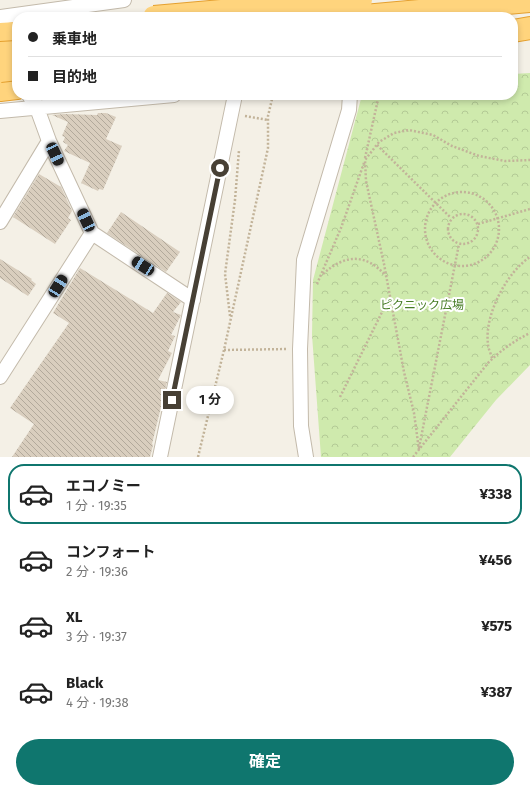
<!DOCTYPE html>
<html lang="ja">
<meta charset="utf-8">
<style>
body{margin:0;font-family:"Fira Sans","Noto Sans JP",sans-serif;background:#f6f6f6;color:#222;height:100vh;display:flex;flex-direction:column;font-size:15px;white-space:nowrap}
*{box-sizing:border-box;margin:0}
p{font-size:13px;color:#767676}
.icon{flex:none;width:22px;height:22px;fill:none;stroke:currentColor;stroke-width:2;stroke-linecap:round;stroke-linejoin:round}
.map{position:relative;height:457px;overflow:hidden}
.panel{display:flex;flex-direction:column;background:#fff;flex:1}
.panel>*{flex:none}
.banner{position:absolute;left:12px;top:12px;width:506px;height:88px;border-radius:16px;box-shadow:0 2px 6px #0003;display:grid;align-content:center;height:88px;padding:0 16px;background:#fff}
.end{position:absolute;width:18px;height:18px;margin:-9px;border:5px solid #474035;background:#fff;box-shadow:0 0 0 2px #fff}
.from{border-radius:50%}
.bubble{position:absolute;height:28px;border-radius:14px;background:#fff;box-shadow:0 2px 6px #0003;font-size:13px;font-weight:700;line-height:28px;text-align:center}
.car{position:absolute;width:12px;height:24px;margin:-12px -6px;border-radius:5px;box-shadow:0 0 3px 1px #0007;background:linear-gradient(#222 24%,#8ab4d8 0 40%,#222 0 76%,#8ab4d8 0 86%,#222 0)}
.banner b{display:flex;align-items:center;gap:14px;height:38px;font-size:15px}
.banner b+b{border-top:1px solid #e0e0e0}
.banner i{width:10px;height:10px;background:#222}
ul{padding:7px 0 0;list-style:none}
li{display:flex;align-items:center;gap:12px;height:60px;margin:0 8px 6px;padding:0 8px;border:2px solid transparent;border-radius:16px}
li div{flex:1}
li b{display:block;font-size:15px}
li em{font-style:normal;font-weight:700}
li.current{border-color:#0f766e}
li>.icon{width:36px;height:36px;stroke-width:1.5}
.cta{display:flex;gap:8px;margin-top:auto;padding:8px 16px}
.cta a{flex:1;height:46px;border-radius:24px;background:#0f766e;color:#fff;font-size:16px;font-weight:700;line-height:46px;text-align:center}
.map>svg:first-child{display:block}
.forest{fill:url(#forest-crowns)}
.building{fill:url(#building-back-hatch)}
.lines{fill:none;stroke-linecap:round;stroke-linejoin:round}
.minor-casing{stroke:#c3baab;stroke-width:16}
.trunk-casing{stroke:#e5a02f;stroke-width:24}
.path{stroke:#c2b399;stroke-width:2.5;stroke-dasharray:2 2;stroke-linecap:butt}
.minor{stroke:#fff;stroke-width:14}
.trunk{stroke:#ffd47d;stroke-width:22}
.trunk-bridge-casing{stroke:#e5a02f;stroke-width:24;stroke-linecap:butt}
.trunk-bridge{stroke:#ffd47d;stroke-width:22}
.route{stroke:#474035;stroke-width:5}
.labels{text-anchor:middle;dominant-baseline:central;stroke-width:4;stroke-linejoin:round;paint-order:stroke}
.park-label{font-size:12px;fill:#477c25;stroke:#fff}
</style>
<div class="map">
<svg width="530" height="457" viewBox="0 0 530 457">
<defs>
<pattern id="forest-crowns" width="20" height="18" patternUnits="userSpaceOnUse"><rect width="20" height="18" fill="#cfeaad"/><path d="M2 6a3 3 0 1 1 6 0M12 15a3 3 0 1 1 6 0" fill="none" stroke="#b3ca95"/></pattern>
<pattern id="building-back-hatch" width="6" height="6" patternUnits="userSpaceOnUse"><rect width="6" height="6" fill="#d9cebe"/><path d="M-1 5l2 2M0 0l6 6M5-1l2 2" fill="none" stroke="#b2a99b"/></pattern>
</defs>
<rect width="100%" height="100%" fill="#f4f0e6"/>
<!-- forest -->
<path class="forest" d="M530 73V365L496 400 450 457H321L312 335 313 280 362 95H513V74Z"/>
<!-- building -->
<path class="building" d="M98 113H106L116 117 106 139 122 146 103 190 99 189 98 191 81 183 90 163 64 151 68 145 63 142 65 137 62 136 68 122 52 115 64 114 97 115Z
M39 174 61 187 72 211 68 218 71 220 55 244 13 217Z
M121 212 180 252 166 272 107 233Z
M0 259 32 279 31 280 36 284 28 296 0 278Z
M80 268 153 313 167 293 181 302 173 312 181 315 171 335 175 336 168 351 172 353 158 380 167 382 152 444 153 445 150 457H12L34 424 10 408 69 323 53 313Z"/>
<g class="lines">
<!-- minor casing -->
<g class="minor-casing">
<path id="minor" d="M0 17 124 0
M29 95 37 108 49 141 92 233 193 300
M0 111 174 95
M0 222 49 141
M0 377 92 233
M160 457 235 95
M306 457 301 426 300 349 304 260 349 110 350 95"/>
</g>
<!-- trunk casing -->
<g class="trunk-casing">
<path id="trunk" d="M513 31 530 28
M0 34 17 33
M0 90 17 88"/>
</g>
<!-- path -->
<path class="path" d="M245 116 268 120
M377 145 451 218
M365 158 379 95
M425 229a37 37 0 1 1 74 0a37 37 0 1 1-74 0Z
M448 229a15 15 0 1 1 30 0a15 15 0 1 1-30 0Z
M478 224 530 209
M323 274C345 254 366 253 386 276
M317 284 341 228 364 163
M230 316 225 274 235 200 239 150
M224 350 288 349
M492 358C491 354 488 348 488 344 484 315 507 272 530 257
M340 397 389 298
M419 448 459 244
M419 450 414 413 404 372 384 264 366 181 365 160 379 142 394 133 409 130 433 135 452 146 479 156 505 161 530 160
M198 457 224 350 268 148V116L273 95
M413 457 488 363C501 350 514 341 530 333"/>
<!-- minor -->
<use href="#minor" class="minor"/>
<!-- trunk -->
<use href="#trunk" class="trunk"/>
<!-- trunk-bridge casing -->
<g class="trunk-bridge-casing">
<path id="trunk-bridge" d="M154 17 277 6 361 0
M353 17 530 1
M0 53 17 52
M0 71 17 69"/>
</g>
<!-- trunk-bridge -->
<use href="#trunk-bridge" class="trunk-bridge"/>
</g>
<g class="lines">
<!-- route -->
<path class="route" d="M172 400 220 168"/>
</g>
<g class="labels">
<!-- park labels -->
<g class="park-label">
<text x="422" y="305">ピクニック広場</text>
</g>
</g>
</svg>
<i class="end from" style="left:220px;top:168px"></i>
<i class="end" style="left:172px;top:400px"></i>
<div class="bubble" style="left:186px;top:386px;width:48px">1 分</div>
<i class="car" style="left:55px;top:154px;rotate:155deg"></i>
<i class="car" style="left:86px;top:220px;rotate:335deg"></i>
<i class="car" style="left:143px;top:266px;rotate:303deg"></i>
<i class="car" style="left:58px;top:286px;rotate:32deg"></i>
<div class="banner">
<b><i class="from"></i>乗車地</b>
<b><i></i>目的地</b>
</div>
</div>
<section class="panel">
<ul>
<li class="current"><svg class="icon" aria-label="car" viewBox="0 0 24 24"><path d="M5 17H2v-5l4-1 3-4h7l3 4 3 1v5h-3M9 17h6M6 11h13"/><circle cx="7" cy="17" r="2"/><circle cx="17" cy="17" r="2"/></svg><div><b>エコノミー</b><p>1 分 · 19:35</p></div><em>¥338</em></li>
<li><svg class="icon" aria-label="car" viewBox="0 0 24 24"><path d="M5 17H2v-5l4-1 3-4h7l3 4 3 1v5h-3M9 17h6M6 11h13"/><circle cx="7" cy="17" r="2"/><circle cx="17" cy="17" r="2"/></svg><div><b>コンフォート</b><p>2 分 · 19:36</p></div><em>¥456</em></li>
<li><svg class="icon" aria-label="car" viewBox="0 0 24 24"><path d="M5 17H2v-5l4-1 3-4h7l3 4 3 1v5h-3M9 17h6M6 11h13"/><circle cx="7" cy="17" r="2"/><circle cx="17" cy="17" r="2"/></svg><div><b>XL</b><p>3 分 · 19:37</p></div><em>¥575</em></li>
<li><svg class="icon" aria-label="car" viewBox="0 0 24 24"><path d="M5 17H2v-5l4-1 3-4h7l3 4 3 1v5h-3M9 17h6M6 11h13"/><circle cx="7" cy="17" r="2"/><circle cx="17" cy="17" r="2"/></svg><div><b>Black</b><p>4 分 · 19:38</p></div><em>¥387</em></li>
</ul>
<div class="cta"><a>確定</a></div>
</section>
